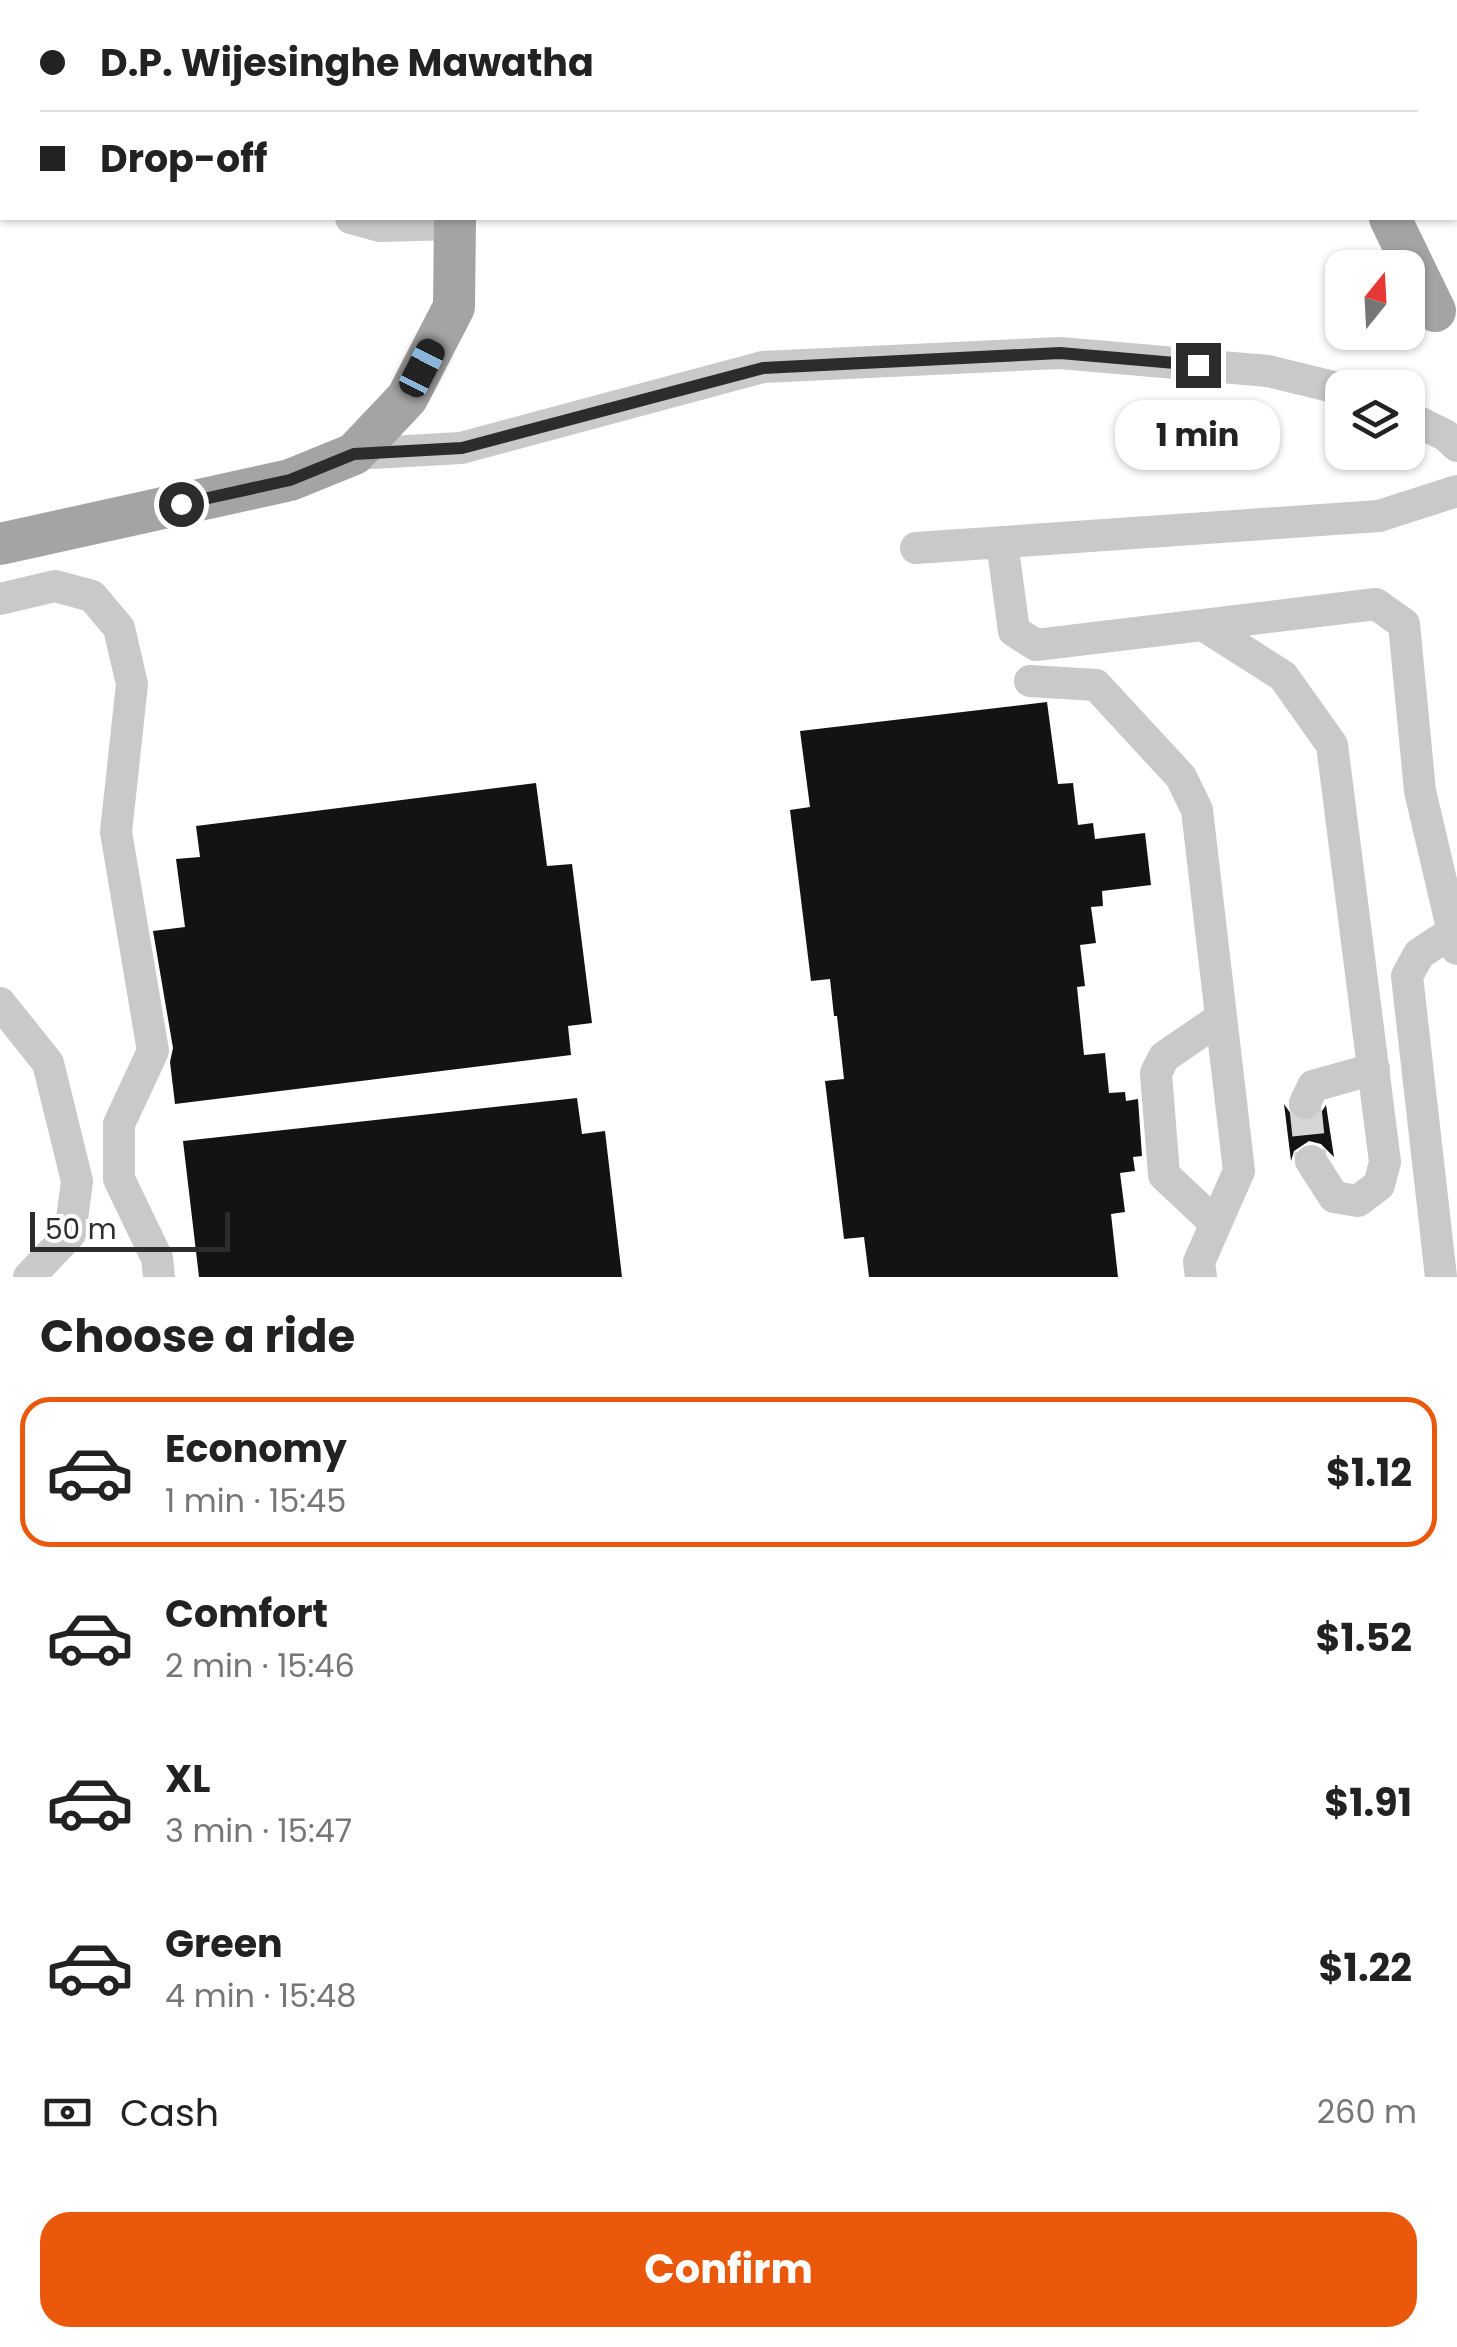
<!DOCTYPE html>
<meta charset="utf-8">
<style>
body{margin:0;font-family:Poppins,sans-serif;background:#f6f6f6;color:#222;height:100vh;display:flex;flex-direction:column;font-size:38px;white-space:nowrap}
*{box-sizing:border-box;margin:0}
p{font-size:32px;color:#767676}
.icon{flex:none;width:55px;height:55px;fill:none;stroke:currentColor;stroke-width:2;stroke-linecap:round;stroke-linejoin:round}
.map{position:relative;height:1277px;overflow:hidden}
.sheet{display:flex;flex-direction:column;background:#fff;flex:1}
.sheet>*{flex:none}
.hud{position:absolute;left:0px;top:0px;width:1458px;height:220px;box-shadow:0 2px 8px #0004;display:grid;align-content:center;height:220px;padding:0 40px;background:#fff}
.needle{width:65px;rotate:18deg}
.buttons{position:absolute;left:1325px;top:250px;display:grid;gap:20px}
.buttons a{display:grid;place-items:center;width:100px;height:100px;border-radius:20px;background:#fff;box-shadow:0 2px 8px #0004;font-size:50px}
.scale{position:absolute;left:30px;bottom:25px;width:200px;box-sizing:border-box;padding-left:10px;border:5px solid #2c2c2c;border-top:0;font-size:28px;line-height:35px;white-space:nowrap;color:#2c2c2c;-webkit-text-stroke:8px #fff;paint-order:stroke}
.end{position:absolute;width:45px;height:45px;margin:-22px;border:12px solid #2c2c2c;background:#fff;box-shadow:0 0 0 5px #fff}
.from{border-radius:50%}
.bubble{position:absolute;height:70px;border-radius:30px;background:#fff;box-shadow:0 2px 8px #0004;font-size:32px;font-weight:700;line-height:70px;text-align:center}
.car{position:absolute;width:30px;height:60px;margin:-30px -15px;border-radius:12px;box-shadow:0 0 8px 2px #0007;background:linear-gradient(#222 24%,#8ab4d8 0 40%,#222 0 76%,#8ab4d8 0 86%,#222 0)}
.hud b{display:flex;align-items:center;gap:35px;height:95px;font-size:38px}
.hud b+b{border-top:2px solid #e0e0e0}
.hud i{width:25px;height:25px;background:#222}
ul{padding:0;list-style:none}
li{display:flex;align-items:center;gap:30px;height:150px;margin:0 20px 15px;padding:0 20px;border:5px solid transparent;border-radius:30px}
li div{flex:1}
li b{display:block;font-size:38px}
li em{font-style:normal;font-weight:700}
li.current{border-color:#ea580c}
li>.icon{width:90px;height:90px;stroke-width:1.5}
h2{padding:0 40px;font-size:45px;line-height:120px}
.pay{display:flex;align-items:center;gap:25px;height:110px;padding:0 40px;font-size:38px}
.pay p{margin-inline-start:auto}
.button{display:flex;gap:20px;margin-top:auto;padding:20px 40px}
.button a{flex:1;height:115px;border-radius:30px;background:#ea580c;color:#fff;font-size:40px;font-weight:700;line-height:115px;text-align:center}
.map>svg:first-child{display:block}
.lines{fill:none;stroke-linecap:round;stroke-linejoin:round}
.stream{stroke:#c7d8e9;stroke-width:8}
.building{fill:#131313}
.minor-tunnel{stroke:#d5d5d5;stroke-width:32;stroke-dasharray:32 16;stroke-linecap:butt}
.minor{stroke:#c9c9c9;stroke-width:32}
.major{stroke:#a4a4a4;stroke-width:42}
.route{stroke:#2c2c2c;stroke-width:12}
</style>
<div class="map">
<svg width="1457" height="1277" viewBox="0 0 1457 1277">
<rect width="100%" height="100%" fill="#fff"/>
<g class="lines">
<!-- stream -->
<path class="stream" d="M2 0 8 2
M1279 0 1282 2
M1455 118 1457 119"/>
</g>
<!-- building -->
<path class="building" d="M1047 702 1058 784 1073 783 1078 825 1093 823 1095 839 1145 833 1151 885 1102 891 1103 906 1091 907 1096 943 1080 945 1085 986 1077 987 1084 1055 1105 1053 1109 1093 1125 1092 1126 1101 1138 1099 1142 1156 1133 1157 1135 1171 1120 1173 1125 1212 1111 1214 1118 1277H869L864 1237 844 1239 825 1081 844 1079 837 1016H834L830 979 811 981 790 810 810 807 800 731Z
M536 783 547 866 572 864 592 1023 568 1026 571 1055 175 1104 170 1062 173 1048 153 931 185 927 176 859 200 857 196 826Z
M577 1098 582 1134 605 1131 622 1277H199L183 1141Z
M1284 1104 1296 1121 1306 1123 1317 1119 1326 1105 1334 1157 1321 1144 1309 1141 1294 1151 1291 1161Z"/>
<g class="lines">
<!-- minor-tunnel -->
<path class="minor-tunnel" d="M1305 1103 1311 1161"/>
<!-- minor -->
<path class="minor" d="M351 218 380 226 456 224
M1408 417 1445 435 1457 446
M354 454 461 448 763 367 1060 353 1268 371 1342 389
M1002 542 1014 631 1036 645 1376 604 1404 624 1420 791 1457 949
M916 548 1379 516 1457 491
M0 599 55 586 92 596 119 628 132 684 116 832 153 1051 119 1124V1179L157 1258 159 1277
M1203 625 1283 676 1332 745 1385 1162 1379 1185 1358 1201 1334 1197 1311 1161
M1030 681 1096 685 1181 777 1197 810 1239 1171 1199 1262 1201 1277
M0 1003 48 1063 77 1181 70 1234 29 1277
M1305 1103 1313 1086 1374 1069
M1214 1222 1164 1175 1156 1073 1164 1057 1221 1018
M1441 1277 1407 976 1419 954 1451 933"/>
<!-- major -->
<path class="major" d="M941 0 949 2
M1055 0 1063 2
M403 2V0
M449 2 450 0
M1390 218 1435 311
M0 544 290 480 354 454 407 398 454 307 455 218"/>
</g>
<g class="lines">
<!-- route -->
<path class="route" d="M181 504 290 480 354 454 462 448 763 368 1060 353 1198 365"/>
</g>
</svg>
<div class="buttons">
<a><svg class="needle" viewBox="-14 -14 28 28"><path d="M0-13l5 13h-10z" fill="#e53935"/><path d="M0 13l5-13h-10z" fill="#767676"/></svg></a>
<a><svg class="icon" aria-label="layers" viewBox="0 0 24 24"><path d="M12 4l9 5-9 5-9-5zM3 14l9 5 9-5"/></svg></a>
</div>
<div class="scale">50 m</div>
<i class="end from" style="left:181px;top:504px"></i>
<i class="end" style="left:1198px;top:365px"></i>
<div class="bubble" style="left:1115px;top:400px;width:165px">1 min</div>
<i class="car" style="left:422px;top:368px;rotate:27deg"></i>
<div class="hud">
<b><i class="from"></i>D.P. Wijesinghe Mawatha</b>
<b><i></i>Drop-off</b>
</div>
</div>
<section class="sheet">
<h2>Choose a ride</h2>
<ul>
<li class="current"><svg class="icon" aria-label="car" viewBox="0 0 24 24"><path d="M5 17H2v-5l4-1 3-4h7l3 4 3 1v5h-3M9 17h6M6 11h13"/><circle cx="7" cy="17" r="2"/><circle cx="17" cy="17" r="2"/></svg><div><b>Economy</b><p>1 min · 15:45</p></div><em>$1.12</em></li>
<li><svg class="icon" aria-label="car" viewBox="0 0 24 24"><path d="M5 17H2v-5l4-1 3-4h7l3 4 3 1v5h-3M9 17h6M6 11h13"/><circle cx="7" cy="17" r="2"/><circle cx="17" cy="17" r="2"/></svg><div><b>Comfort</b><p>2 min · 15:46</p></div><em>$1.52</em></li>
<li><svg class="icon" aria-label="car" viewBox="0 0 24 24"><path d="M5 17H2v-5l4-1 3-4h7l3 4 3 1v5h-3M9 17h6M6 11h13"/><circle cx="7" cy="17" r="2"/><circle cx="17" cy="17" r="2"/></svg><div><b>XL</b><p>3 min · 15:47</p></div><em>$1.91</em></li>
<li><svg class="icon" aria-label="car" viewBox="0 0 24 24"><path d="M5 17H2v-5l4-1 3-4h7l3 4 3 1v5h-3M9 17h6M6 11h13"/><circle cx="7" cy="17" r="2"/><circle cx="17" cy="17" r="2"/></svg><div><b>Green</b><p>4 min · 15:48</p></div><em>$1.22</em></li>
</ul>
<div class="pay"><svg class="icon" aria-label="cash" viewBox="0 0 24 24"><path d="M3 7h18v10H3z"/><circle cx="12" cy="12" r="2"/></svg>Cash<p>260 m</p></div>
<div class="button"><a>Confirm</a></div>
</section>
